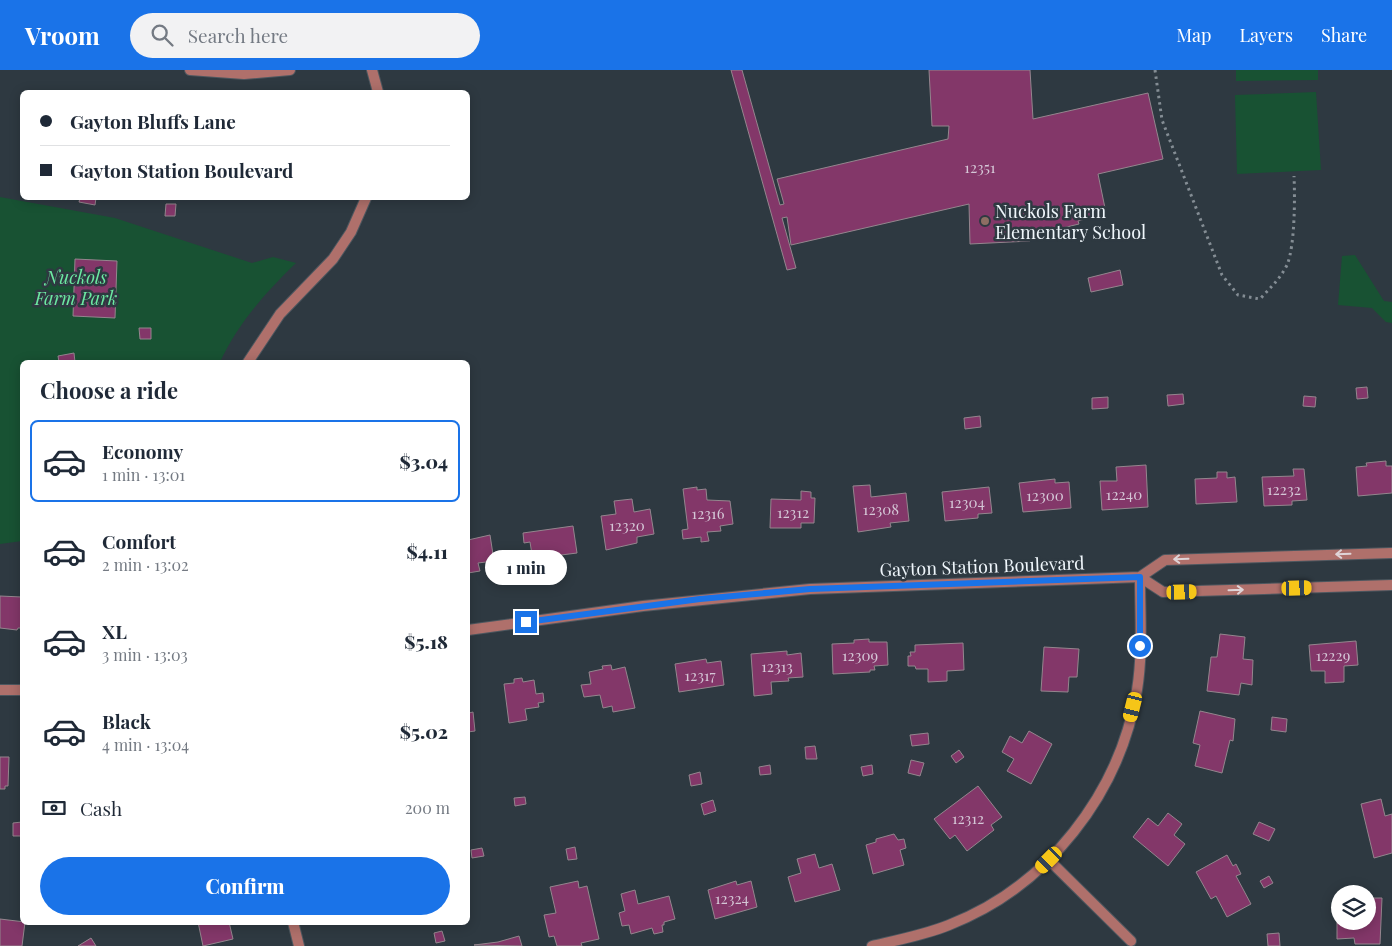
<!DOCTYPE html>
<meta charset="utf-8">
<style>
body{margin:0;font-family:"Playfair Display",serif;background:#f2f2f3;color:#1f2937;height:100vh;display:flex;flex-direction:column;font-size:19px;white-space:nowrap}
*{box-sizing:border-box;margin:0}
p{font-size:16px;color:#747a83}
.icon{flex:none;width:28px;height:28px;fill:none;stroke:currentColor;stroke-width:2;stroke-linecap:round;stroke-linejoin:round}
.map{position:relative;flex:1;overflow:hidden}
.drawer{position:absolute;left:20px;top:290px;width:450px;height:565px;display:flex;flex-direction:column;background:#fff;border-radius:8px;box-shadow:0 2px 12px #0003}
.drawer>*{flex:none}
.top-card{position:absolute;left:20px;top:20px;width:450px;height:110px;border-radius:8px;box-shadow:0 2px 12px #0003;display:grid;align-content:center;height:110px;padding:0 20px;background:#fff}
.tools{position:absolute;left:1331px;top:815px;display:grid;gap:10px}
.tools a{display:grid;place-items:center;width:45px;height:45px;border-radius:50%;background:#fff;box-shadow:0 2px 12px #0003;font-size:25px}
.end{position:absolute;width:22px;height:22px;margin:-11px;border:6px solid #1a73e8;background:#fff;box-shadow:0 0 0 2px #fff}
.from{border-radius:50%}
.bubble{position:absolute;height:35px;border-radius:18px;background:#fff;box-shadow:0 2px 12px #0003;font-size:16px;font-weight:800;line-height:35px;text-align:center}
.car{position:absolute;width:15px;height:30px;margin:-15px -8px;border-radius:6px;box-shadow:0 0 4px 1px #0007;background:linear-gradient(#f5c518 24%,#345 0 40%,#f5c518 0 76%,#345 0 86%,#f5c518 0)}
.top-card b{display:flex;align-items:center;gap:18px;height:48px;font-size:19px}
.top-card b+b{border-top:1px solid #e0e1e3}
.top-card i{width:12px;height:12px;background:#1f2937}
ul{padding:0;list-style:none}
li{display:flex;align-items:center;gap:15px;height:82px;margin:0 10px 8px;padding:0 10px;border:2px solid transparent;border-radius:8px}
li div{flex:1}
li b{display:block;font-size:19px}
li em{font-style:normal;font-weight:800}
li.current{border-color:#1a73e8}
li>.icon{width:45px;height:45px;stroke-width:1.5}
h2{padding:0 20px;font-size:22px;line-height:60px}
.pay{display:flex;align-items:center;gap:12px;height:55px;padding:0 20px;font-size:19px}
.pay p{margin-inline-start:auto}
.action{display:flex;gap:10px;margin-top:auto;padding:10px 20px}
.action a{flex:1;height:58px;border-radius:30px;background:#1a73e8;color:#fff;font-size:20px;font-weight:800;line-height:58px;text-align:center}
header{display:flex;align-items:center;gap:30px;box-sizing:border-box;height:70px;padding:0 25px;background:#1a73e8;color:#fff}
header strong{font-size:24px}
nav{display:flex;gap:28px;margin-inline-start:auto;font-size:18px}
.search{width:350px;height:45px;background:#f2f2f3;display:flex;align-items:center;gap:12px;box-sizing:border-box;padding:0 18px;border-radius:28px;color:#747a83;font-size:19px}
.map>svg:first-child{display:block}
.green{fill:#185233}
.building{fill:#833769;stroke:#94868e}
.lines{fill:none;stroke-linecap:round;stroke-linejoin:round}
.minor-casing{stroke:#4d575f;stroke-width:12}
.path{stroke:#848d94;stroke-width:3;stroke-dasharray:2.5 4;stroke-linecap:butt}
.minor{stroke:#af706b;stroke-width:10}
.oneway{stroke:#dfd4d7}
.route{stroke:#1a73e8;stroke-width:6}
.education-dot{fill:#8d6e63;stroke:#2e3941;stroke-width:2}
.labels{text-anchor:middle;dominant-baseline:central;stroke-width:5;stroke-linejoin:round;paint-order:stroke}
.number-label{font-size:15px;fill:#d4c6d6}
.poi-label{font-size:18px;fill:#eff6fb;stroke:#2e3941;text-anchor:start}
.park-label{font-size:18px;font-style:italic;fill:#6ce9a2;stroke:#2e3941}
.street-label{font-size:18px;fill:#eff6fb;stroke:#2e3941}
</style>
<header>
<strong>Vroom</strong>
<div class="search"><svg class="icon" aria-label="search" viewBox="0 0 24 24"><circle cx="10" cy="10" r="6"/><path d="M15 15l6 6"/></svg>Search here</div>
<nav><a>Map</a><a>Layers</a><a>Share</a></nav>
</header>
<div class="map">
<svg width="1392" height="876" viewBox="0 0 1392 876">
<rect width="100%" height="100%" fill="#2e3941"/>
<!-- green -->
<path class="green" d="M1236 0H1318V10L1236 11Z
M1316 22 1321 100 1237 104 1235 25Z
M0 127 115 148 252 193 273 187 296 193C266 222 238 253 220 292H22V471L0 474Z
M1355 185 1384 231 1392 232V253L1386 252 1372 238 1338 235 1342 186Z"/>
<!-- building -->
<path class="building" d="M731 0H742L780 135 784 134 777 109 948 69 949 56H932L929 0H1030L1033 49 1148 23 1163 89 1098 104 1106 143 1078 151 1079 154 1029 166 1030 171 970 174 969 134 791 175 787 147 782 148 796 198 787 200Z
M80 128H96L95 135 79 132Z
M166 134H176L175 146H165Z
M75 189 117 191 115 248 73 246Z
M1120 200 1123 215 1091 222 1088 208Z
M139 258H151V269H140Z
M74 283 75 292H59L58 286Z
M1367 317 1368 328 1357 329 1356 318Z
M1183 324 1184 334 1168 336 1167 325Z
M1304 326 1316 327 1315 337 1303 336Z
M1108 327V338L1092 339V328Z
M980 346 981 357 965 359 964 348Z
M1386 391V396H1392V423L1358 426 1356 397 1367 396 1366 393Z
M1146 395 1148 437 1102 440 1100 411H1117L1116 397Z
M1293 399H1304L1307 430 1292 431V435L1264 436 1262 407 1294 406Z
M1217 402H1227V408L1235 407 1237 432 1196 434 1195 409 1217 408Z
M1055 409V413L1069 412 1071 438 1023 442 1019 413Z
M870 415 871 427 906 423 909 451 890 453 891 457 858 462 853 416Z
M697 417V420L706 419 707 430 730 431 733 454 720 456 721 461 707 462 709 471 701 472V467L683 469 682 460 688 459 683 419Z
M989 417 992 443 978 444V448L945 451 942 422Z
M801 421 811 422V428H815L814 453H801V458H770L771 429 801 430Z
M632 429 634 442 650 439 654 464 637 467V473L606 480 601 446 616 444 614 431Z
M573 456 577 483 561 485 562 490 555 491V488L533 491 530 472 524 473 523 463Z
M490 465 494 491 478 493 480 501 468 503V470Z
M0 526 22 527V558H18L17 560 0 558Z
M1220 564 1245 567 1243 589 1253 590 1252 615 1241 613 1239 625 1207 621 1211 587H1217Z
M869 569V572H887L888 595 874 596 875 600H870V602L833 604 832 574 854 573V570Z
M1356 571 1358 595 1344 596V612L1325 613V601H1311L1309 575Z
M963 573 964 600 947 601V611L928 612V599H916L915 596H908V586H911L910 582H915V575Z
M1044 577 1079 579 1077 607H1069L1068 622 1041 621Z
M787 581V585L801 583 803 607 788 608 789 611 771 612 772 624 754 626 751 584Z
M706 589 707 593 721 591 724 615 679 622 675 594Z
M611 595 612 600 625 597 635 638 613 642 612 636 603 638 600 625 584 627 581 615 591 614 589 602 603 599 602 596Z
M522 608 523 612 534 610 536 624 543 623 544 632 538 633 539 637 525 639 527 650 509 653 504 614 514 613V609Z
M468 630 469 643 473 642 475 661 468 662Z
M1200 641 1235 649 1233 671 1230 670 1222 703 1195 696 1200 675 1193 673Z
M1272 647 1287 649 1286 662 1271 660Z
M1029 661 1052 674 1031 714 1007 701 1014 689 1002 682 1010 666 1022 673Z
M928 663 929 674 912 676 910 665Z
M815 676 817 689H806L805 677Z
M959 680 964 687 956 693 951 686Z
M0 687H9L8 716H5V719H0Z
M911 690 924 693 920 706 908 703Z
M770 695 771 704 760 705 759 697Z
M872 695 873 704 863 706 861 697Z
M700 702 702 714 691 716 689 705Z
M978 716 1002 747 991 755 994 760 967 781 955 765 950 769 934 749Z
M525 727 526 734 515 736 514 728Z
M1381 729 1385 746 1392 744V783L1374 788 1361 734Z
M713 730 716 741 704 745 701 734Z
M1168 743 1182 754 1174 765 1185 774 1168 796 1133 767 1148 748 1158 756Z
M22 752V766H13V753Z
M1259 752 1275 759 1269 771 1253 764Z
M894 764 898 770 904 769 906 778 900 780 904 795 873 804 866 775 876 772V769Z
M575 777 577 789 568 790 566 779Z
M482 778 484 786 472 788 471 780Z
M815 784 819 798 832 794 840 820 795 832 788 807 801 803 797 789Z
M1227 785 1233 796 1236 794 1241 804 1236 806 1251 834 1227 847 1216 826 1211 829 1196 802Z
M1269 806 1273 813 1264 818 1260 811Z
M578 811 579 818 587 816 599 869 581 873 582 876H557L554 866 549 867 544 845 556 843 550 817Z
M736 811 737 815 751 811 757 837 715 849 708 820Z
M635 820 638 834 669 826 675 849 664 852V855H662L663 862 654 864 652 858 631 864 629 855 622 856 619 843 625 841 621 824Z
M1337 828H1340V851H1368V828H1382L1380 874H1355L1354 868 1337 869Z
M0 849 25 852 22 876H0Z
M198 852H229L233 869 203 876Z
M442 861 445 871 436 873 434 863Z
M1279 863 1280 876H1268L1267 864Z
M519 866 522 876 474 875 498 872Z
M91 868 96 876H78Z"/>
<g class="lines">
<!-- minor casing -->
<g class="minor-casing">
<path id="minor" d="M190 0 244 4 290 0
M372 0 378 22
M248 292 280 244 333 189 351 162 366 128
M1140 507 1163 522 1392 515
M468 560 643 536 810 519 1140 507 1165 490 1392 483
M0 620H22
M1049 790 1131 871
M293 852 299 876
M872 876C898 870 924 865 949 855 1047 817 1120 724 1137 620 1143 583 1140 544 1140 507"/>
</g>
<!-- path -->
<path class="path" d="M1155 0 1162 50 1222 205 1238 225 1260 229C1270 218 1280 209 1287 195 1295 176 1295 127 1294 106"/>
<!-- minor -->
<use href="#minor" class="minor"/>
</g>
<!-- one-way arrows -->
<defs><path id="oneway-shaft" d="M-6 0H5M1.5-3L5.5 0L1.5 3" fill="none" stroke-width="1.6" stroke-linecap="round" stroke-linejoin="round" transform="scale(1.25)"/></defs>
<g class="oneway">
<use href="#oneway-shaft" transform="translate(1343 484) rotate(178)"/>
<use href="#oneway-shaft" transform="translate(1181 489) rotate(178)"/>
<use href="#oneway-shaft" transform="translate(1236 520) rotate(-2)"/>
</g>
<g class="lines">
<!-- route -->
<path class="route" d="M526 552 700 529 810 519 1140 507V576"/>
</g>
<!-- markers -->
<circle class="education-dot" cx="985" cy="151" r="5"/>
<g class="labels">
<!-- number labels -->
<g class="number-label">
<text x="980" y="97">12351</text>
<text x="1284" y="419">12232</text>
<text x="1124" y="424">12240</text>
<text x="1045" y="425">12300</text>
<text x="967" y="432">12304</text>
<text x="881" y="439">12308</text>
<text x="793" y="442">12312</text>
<text x="708" y="443">12316</text>
<text x="627" y="455">12320</text>
<text x="860" y="585">12309</text>
<text x="1333" y="585">12229</text>
<text x="777" y="596">12313</text>
<text x="700" y="605">12317</text>
<text x="968" y="748">12312</text>
<text x="732" y="828">12324</text>
</g>
<!-- poi labels -->
<g class="poi-label">
<text x="995" y="141">Nuckols Farm<tspan x="995" dy="21">Elementary School</tspan></text>
</g>
<!-- park labels -->
<g class="park-label">
<text x="76" y="207">Nuckols<tspan x="76" dy="21">Farm Park</tspan></text>
</g>
<!-- street labels -->
<g class="street-label">
<text transform="translate(982 496) rotate(-2)">Gayton Station Boulevard</text>
</g>
</g>
</svg>
<div class="tools">
<a><svg class="icon" aria-label="layers" viewBox="0 0 24 24"><path d="M12 4l9 5-9 5-9-5zM3 14l9 5 9-5"/></svg></a>
</div>
<i class="end from" style="left:1140px;top:576px"></i>
<i class="end" style="left:526px;top:552px"></i>
<div class="bubble" style="left:485px;top:480px;width:82px">1 min</div>
<i class="car" style="left:1297px;top:518px;rotate:88deg"></i>
<i class="car" style="left:1182px;top:522px;rotate:88deg"></i>
<i class="car" style="left:1133px;top:637px;rotate:194deg"></i>
<i class="car" style="left:1049px;top:790px;rotate:225deg"></i>
<div class="top-card">
<b><i class="from"></i>Gayton Bluffs Lane</b>
<b><i></i>Gayton Station Boulevard</b>
</div>
<section class="drawer">
<h2>Choose a ride</h2>
<ul>
<li class="current"><svg class="icon" aria-label="car" viewBox="0 0 24 24"><path d="M5 17H2v-5l4-1 3-4h7l3 4 3 1v5h-3M9 17h6M6 11h13"/><circle cx="7" cy="17" r="2"/><circle cx="17" cy="17" r="2"/></svg><div><b>Economy</b><p>1 min · 13:01</p></div><em>$3.04</em></li>
<li><svg class="icon" aria-label="car" viewBox="0 0 24 24"><path d="M5 17H2v-5l4-1 3-4h7l3 4 3 1v5h-3M9 17h6M6 11h13"/><circle cx="7" cy="17" r="2"/><circle cx="17" cy="17" r="2"/></svg><div><b>Comfort</b><p>2 min · 13:02</p></div><em>$4.11</em></li>
<li><svg class="icon" aria-label="car" viewBox="0 0 24 24"><path d="M5 17H2v-5l4-1 3-4h7l3 4 3 1v5h-3M9 17h6M6 11h13"/><circle cx="7" cy="17" r="2"/><circle cx="17" cy="17" r="2"/></svg><div><b>XL</b><p>3 min · 13:03</p></div><em>$5.18</em></li>
<li><svg class="icon" aria-label="car" viewBox="0 0 24 24"><path d="M5 17H2v-5l4-1 3-4h7l3 4 3 1v5h-3M9 17h6M6 11h13"/><circle cx="7" cy="17" r="2"/><circle cx="17" cy="17" r="2"/></svg><div><b>Black</b><p>4 min · 13:04</p></div><em>$5.02</em></li>
</ul>
<div class="pay"><svg class="icon" aria-label="cash" viewBox="0 0 24 24"><path d="M3 7h18v10H3z"/><circle cx="12" cy="12" r="2"/></svg>Cash<p>200 m</p></div>
<div class="action"><a>Confirm</a></div>
</section>
</div>
